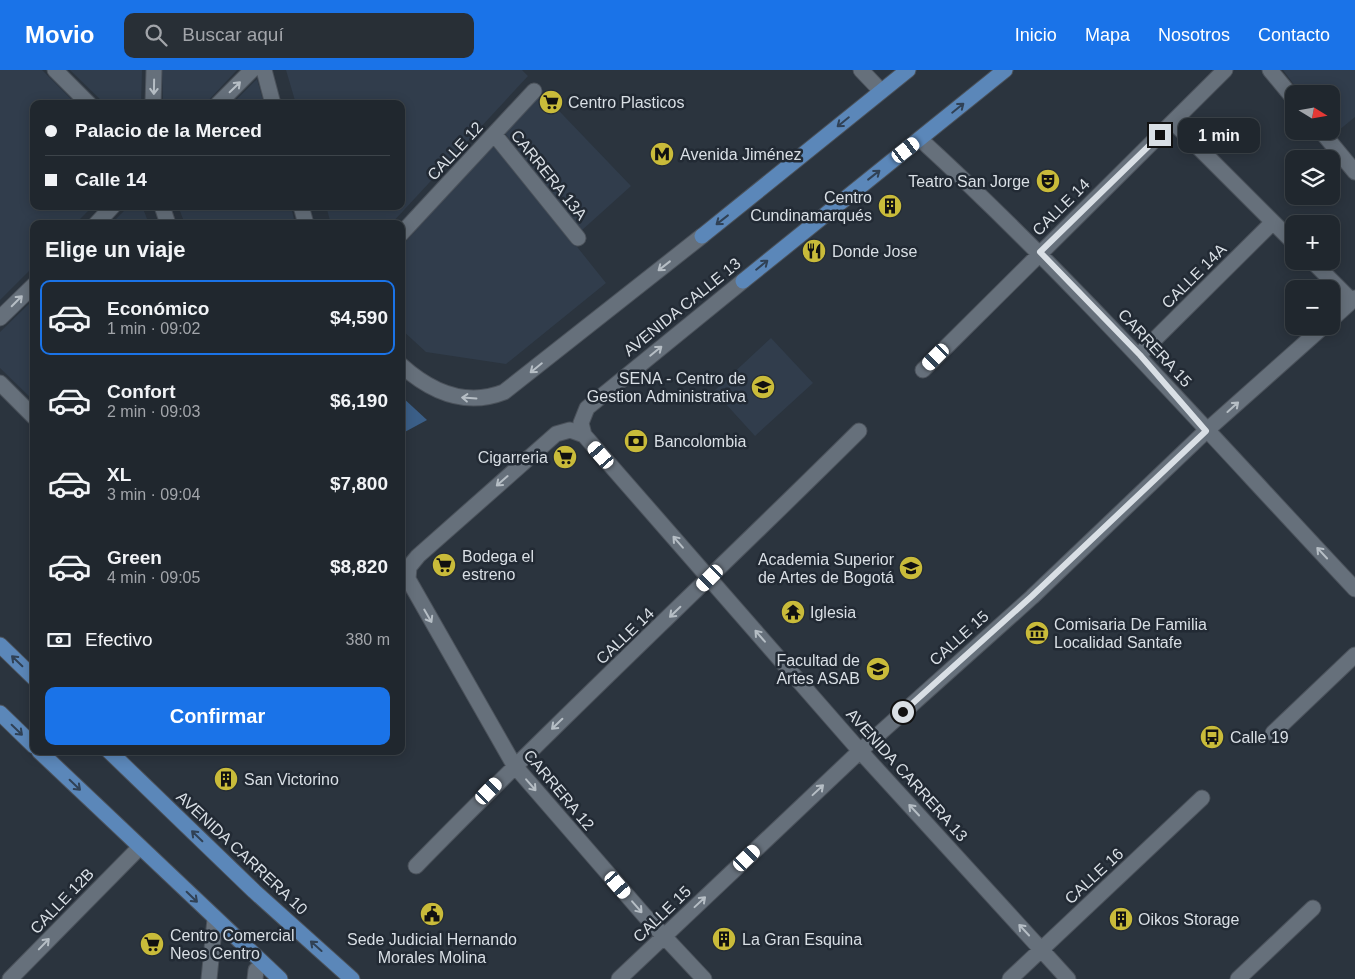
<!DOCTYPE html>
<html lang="es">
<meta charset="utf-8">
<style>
body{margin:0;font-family:Helvetica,sans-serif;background:#282f36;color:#f1f3f6;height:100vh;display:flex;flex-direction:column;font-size:19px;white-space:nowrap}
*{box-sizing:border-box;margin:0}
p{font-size:16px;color:#a2a5aa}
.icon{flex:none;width:28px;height:28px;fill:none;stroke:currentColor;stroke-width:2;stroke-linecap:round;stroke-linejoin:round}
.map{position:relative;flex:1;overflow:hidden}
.panel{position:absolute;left:30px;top:150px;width:375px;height:535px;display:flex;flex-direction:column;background:#20272e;border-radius:10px;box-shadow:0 2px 12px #0003,0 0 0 1px #3d444a}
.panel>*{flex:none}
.banner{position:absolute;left:30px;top:30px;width:375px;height:110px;border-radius:10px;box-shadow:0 2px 12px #0003,0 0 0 1px #3d444a;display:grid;align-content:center;height:110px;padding:0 15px;background:#20272e}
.needle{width:32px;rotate:101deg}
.tools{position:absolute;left:1285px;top:15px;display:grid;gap:10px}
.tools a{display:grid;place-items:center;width:55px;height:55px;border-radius:10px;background:#20272e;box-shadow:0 2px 12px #0003,0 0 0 1px #3d444a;font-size:25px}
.end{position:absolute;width:22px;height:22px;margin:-11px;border:6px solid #d9dfe5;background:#111;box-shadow:0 0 0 2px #111}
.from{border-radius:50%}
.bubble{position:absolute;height:35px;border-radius:10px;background:#20272e;box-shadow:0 2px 12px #0003,0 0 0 1px #3d444a;font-size:16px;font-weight:800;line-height:35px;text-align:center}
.car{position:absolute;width:15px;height:30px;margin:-15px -8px;border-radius:6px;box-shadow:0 0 4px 1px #0007;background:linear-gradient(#fff 24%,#345 0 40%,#fff 0 76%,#345 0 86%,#fff 0)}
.banner b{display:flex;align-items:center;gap:18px;height:48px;font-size:19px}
.banner b+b{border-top:1px solid #3d444a}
.banner i{width:12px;height:12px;background:#f1f3f6}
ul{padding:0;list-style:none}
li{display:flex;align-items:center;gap:15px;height:75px;margin:0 10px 8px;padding:0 5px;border:2px solid transparent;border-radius:10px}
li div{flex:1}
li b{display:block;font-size:19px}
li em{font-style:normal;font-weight:800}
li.selected{border-color:#1a73e8}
li>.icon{width:45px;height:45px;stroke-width:1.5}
h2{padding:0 15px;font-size:22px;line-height:60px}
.pay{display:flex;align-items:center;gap:12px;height:55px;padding:0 15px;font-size:19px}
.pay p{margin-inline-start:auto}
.primary-button{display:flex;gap:10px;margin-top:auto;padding:10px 15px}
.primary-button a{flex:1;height:58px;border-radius:10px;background:#1a73e8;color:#fff;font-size:20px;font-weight:800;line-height:58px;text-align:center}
header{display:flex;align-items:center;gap:30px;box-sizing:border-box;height:70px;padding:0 25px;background:#1a73e8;color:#fff}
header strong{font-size:24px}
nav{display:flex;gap:28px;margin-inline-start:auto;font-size:18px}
.search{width:350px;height:45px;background:#282f36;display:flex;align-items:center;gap:12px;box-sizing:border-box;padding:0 18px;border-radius:10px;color:#a2a5aa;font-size:19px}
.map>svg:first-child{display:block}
.built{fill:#313d4c}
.green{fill:#3b5f88}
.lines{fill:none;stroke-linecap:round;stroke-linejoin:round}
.minor-casing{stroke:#4b525b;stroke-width:17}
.major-casing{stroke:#4b525b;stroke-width:17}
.minor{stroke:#66707b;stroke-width:15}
.major{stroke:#5b87b9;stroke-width:15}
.oneway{stroke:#b6bec5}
.oneway2{stroke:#304155}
.route{stroke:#d9dfe5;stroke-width:6}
.labels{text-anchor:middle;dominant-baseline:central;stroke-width:5;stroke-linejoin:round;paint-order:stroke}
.poi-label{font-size:16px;fill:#d9dfe5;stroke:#222a34;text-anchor:start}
.street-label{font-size:16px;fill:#d9dfe5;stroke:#222a34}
</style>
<header>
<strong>Movio</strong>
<div class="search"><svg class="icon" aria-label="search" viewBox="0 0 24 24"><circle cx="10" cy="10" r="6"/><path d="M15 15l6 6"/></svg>Buscar aquí</div>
<nav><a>Inicio</a><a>Mapa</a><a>Nosotros</a><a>Contacto</a></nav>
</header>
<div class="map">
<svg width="1355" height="909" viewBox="0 0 1355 909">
<rect width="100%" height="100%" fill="#2b343e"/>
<!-- built -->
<path class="built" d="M0 0H42L76 34H34V136H93L75 154H34V196L0 230Z
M70 0H142L141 34H105Z
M162 0H237L205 34H163Z
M286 0H522L528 6 391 154H331L326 136H401V34H296Z
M1283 0H1355V47L1333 65 1330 61 1331 24H1301Z
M257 9 264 34H232Z
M541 22 631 116 581 161 504 62Z
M494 73 606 213 506 294 426 282 401 259V177Z
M129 136H142L149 154H111Z
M178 136H291L295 154H185Z
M34 229V331L0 298V262Z
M771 268 813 313 755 366 714 321Z"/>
<!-- green -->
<path class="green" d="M401 326 427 350 401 364Z"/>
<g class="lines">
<!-- minor casing -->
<g class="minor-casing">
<path id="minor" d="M55 0 89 34
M264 0 273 34
M861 0 881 21
M1270 0 1294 29
M153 34 154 0
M218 34 252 0
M1173 52 1294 173
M1321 61 1355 102
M494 64 578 168
M920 69C1074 210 1212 367 1355 519
M162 136 168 154
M301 136 306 154
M96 154 113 136
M401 164 534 21
M1312 191 1352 231
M743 211 587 338 581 353 584 365 860 681 1068 909
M0 248 34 215
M1331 250 1355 228
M1139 285 1273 152
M401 295C431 322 466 337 504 322L702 166
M923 300 1225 0
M0 313 34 347
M584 365 570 360 556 364 418 486 409 497 408 509 514 695 644 845 704 909
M1273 663 1355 585
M416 796C560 648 712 507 859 361
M10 909 140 777
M209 909 215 849
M255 909 256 900
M619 909 860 681 1032 527 1206 361 1324 256
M1010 909 1202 728
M1238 909 1313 838"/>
</g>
<!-- major casing -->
<g class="major-casing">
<path id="major" d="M702 166 908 0
M743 211 1005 0
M0 575 34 608
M0 643 34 676
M39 681 280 909
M109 681 254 821 352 909"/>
</g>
<!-- minor -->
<use href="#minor" class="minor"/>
<!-- major -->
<use href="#major" class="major"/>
</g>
<!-- one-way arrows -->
<defs><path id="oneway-shaft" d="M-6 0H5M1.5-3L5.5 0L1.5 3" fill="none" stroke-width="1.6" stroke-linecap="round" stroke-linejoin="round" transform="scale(1.25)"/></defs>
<g class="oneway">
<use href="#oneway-shaft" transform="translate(154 17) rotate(91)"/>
<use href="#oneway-shaft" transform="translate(235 17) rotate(-44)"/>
<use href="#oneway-shaft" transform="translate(664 196) rotate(142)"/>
<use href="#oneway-shaft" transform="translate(17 231) rotate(-45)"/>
<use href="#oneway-shaft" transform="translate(656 281) rotate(-39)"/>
<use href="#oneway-shaft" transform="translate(536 298) rotate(141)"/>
<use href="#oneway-shaft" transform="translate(469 328) rotate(-176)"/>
<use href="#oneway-shaft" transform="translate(1233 337) rotate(-42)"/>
<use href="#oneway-shaft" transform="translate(502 411) rotate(139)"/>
<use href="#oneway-shaft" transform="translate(678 472) rotate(-131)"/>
<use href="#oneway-shaft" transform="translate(1322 483) rotate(-133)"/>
<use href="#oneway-shaft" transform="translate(675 542) rotate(136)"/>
<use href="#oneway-shaft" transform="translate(428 546) rotate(60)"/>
<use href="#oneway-shaft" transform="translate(760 566) rotate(-131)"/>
<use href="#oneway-shaft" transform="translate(557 654) rotate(136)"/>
<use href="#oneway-shaft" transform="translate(531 715) rotate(49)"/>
<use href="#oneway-shaft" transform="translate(818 720) rotate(-43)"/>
<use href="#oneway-shaft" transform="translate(914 740) rotate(-133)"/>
<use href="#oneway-shaft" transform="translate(700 832) rotate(-43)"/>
<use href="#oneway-shaft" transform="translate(637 837) rotate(49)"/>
<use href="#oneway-shaft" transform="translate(1024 860) rotate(-133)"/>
<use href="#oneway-shaft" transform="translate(44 874) rotate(-46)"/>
</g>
<g class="oneway2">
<use href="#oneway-shaft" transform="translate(958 38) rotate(-39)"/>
<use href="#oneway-shaft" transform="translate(843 52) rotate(141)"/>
<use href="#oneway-shaft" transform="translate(874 105) rotate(-38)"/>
<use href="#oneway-shaft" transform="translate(722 150) rotate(142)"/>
<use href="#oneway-shaft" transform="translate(762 195) rotate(-39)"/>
<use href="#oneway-shaft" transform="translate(17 591) rotate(-136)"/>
<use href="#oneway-shaft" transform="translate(17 660) rotate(44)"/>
<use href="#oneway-shaft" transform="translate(75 715) rotate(44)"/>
<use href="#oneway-shaft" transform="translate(197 766) rotate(-136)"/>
<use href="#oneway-shaft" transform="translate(192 827) rotate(44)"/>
<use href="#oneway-shaft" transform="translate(316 876) rotate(-138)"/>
</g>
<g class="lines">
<!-- route -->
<path class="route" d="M903 642 1032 526 1206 361 1140 285 1040 182 1160 65"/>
</g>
<!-- icons -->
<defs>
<g id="supermarket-disc" transform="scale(1.25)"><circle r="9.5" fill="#c9bb3a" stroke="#222a34"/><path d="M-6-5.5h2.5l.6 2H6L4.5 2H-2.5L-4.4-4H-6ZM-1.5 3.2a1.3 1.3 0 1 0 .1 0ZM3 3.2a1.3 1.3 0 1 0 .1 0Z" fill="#111"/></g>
<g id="metro-disc" transform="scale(1.25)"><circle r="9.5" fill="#c9bb3a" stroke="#222a34"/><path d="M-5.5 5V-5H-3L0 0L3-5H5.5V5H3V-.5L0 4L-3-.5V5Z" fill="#111"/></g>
<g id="theatre-disc" transform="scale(1.25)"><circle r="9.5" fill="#c9bb3a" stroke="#222a34"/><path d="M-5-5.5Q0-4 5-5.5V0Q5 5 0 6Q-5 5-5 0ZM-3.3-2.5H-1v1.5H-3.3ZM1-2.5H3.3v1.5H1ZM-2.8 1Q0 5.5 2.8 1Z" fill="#111"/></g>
<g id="building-disc" transform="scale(1.25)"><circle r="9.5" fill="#c9bb3a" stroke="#222a34"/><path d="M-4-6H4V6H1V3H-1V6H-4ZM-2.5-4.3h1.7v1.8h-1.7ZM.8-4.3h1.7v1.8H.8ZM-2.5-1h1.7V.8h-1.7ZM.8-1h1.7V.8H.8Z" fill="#111"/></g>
<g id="restaurant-disc" transform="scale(1.25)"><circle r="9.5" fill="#c9bb3a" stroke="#222a34"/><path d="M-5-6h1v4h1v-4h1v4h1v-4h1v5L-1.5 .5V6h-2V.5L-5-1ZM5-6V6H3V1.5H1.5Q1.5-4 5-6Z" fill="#111"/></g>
<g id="university-disc" transform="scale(1.25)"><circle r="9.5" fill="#c9bb3a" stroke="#222a34"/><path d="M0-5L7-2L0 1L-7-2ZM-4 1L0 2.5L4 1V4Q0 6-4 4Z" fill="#111"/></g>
<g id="bank-disc" transform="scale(1.25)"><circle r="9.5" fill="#c9bb3a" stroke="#222a34"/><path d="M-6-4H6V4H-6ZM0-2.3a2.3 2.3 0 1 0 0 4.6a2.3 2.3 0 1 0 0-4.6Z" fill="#111"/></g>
<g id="temple-disc" transform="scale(1.25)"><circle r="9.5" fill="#c9bb3a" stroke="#222a34"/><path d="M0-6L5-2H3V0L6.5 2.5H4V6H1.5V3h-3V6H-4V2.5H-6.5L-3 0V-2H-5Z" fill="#111"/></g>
<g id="museum-disc" transform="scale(1.25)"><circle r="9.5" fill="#c9bb3a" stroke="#222a34"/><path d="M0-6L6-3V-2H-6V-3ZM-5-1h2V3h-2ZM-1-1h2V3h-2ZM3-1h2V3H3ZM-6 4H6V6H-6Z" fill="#111"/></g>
<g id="bus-disc" transform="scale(1.25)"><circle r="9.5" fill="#c9bb3a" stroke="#222a34"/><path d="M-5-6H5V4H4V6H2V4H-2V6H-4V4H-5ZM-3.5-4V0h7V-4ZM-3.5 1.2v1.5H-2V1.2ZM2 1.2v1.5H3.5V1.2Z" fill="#111"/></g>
<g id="civic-disc" transform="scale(1.25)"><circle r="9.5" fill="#c9bb3a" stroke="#222a34"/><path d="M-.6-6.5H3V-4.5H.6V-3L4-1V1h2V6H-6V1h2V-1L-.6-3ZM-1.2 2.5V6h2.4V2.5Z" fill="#111"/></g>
</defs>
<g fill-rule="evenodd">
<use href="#supermarket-disc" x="551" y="32"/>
<use href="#metro-disc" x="662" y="84"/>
<use href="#theatre-disc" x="1048" y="111"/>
<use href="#building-disc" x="890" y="136"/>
<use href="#restaurant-disc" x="814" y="181"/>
<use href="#university-disc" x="763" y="317"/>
<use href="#bank-disc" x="636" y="371"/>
<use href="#supermarket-disc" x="565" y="387"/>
<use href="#supermarket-disc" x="444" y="495"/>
<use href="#university-disc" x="911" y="498"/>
<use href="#temple-disc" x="793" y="542"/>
<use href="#museum-disc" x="1037" y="563"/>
<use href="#university-disc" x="878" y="599"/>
<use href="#bus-disc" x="1212" y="667"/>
<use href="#building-disc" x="226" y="709"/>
<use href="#civic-disc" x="432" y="844"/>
<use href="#building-disc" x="1121" y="849"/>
<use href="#building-disc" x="724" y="869"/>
<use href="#supermarket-disc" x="152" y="874"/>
</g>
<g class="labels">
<!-- poi labels -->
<g class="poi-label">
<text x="568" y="32">Centro Plasticos</text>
<text x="680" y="84">Avenida Jiménez</text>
<text x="1030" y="111" text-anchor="end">Teatro San Jorge</text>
<text x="872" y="127" text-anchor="end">Centro<tspan x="872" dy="18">Cundinamarqués</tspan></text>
<text x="832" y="181">Donde Jose</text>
<text x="746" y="308" text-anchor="end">SENA - Centro de<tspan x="746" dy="18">Gestion Administrativa</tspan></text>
<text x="654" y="371">Bancolombia</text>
<text x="548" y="387" text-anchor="end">Cigarreria</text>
<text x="462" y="486">Bodega el<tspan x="462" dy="18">estreno</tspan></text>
<text x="894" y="489" text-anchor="end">Academia Superior<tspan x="894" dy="18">de Artes de Bogotá</tspan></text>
<text x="810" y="542">Iglesia</text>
<text x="1054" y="554">Comisaria De Familia<tspan x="1054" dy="18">Localidad Santafe</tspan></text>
<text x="860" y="590" text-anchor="end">Facultad de<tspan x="860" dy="18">Artes ASAB</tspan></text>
<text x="1230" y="667">Calle 19</text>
<text x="244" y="709">San Victorino</text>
<text x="1138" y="849">Oikos Storage</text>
<text x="170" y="865">Centro Comercial<tspan x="170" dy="18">Neos Centro</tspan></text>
<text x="432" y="869" text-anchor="middle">Sede Judicial Hernando<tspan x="432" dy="18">Morales Molina</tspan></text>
<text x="742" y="869">La Gran Esquina</text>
</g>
<!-- street labels -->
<g class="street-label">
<text transform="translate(455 81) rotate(-47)">CALLE 12</text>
<text transform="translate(549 105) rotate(51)">CARRERA 13A</text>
<text transform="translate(1061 137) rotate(-45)">CALLE 14</text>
<text transform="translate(1194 206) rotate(-45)">CALLE 14A</text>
<text transform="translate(682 237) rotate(-39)">AVENIDA CALLE 13</text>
<text transform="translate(1155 278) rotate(47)">CARRERA 15</text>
<text transform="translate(625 566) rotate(-44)">CALLE 14</text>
<text transform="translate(959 568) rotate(-42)">CALLE 15</text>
<text transform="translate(907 705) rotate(48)">AVENIDA CARRERA 13</text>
<text transform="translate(559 720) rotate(50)">CARRERA 12</text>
<text transform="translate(242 783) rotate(43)">AVENIDA CARRERA 10</text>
<text transform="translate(1094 806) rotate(-43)">CALLE 16</text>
<text transform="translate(62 831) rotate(-46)">CALLE 12B</text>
<text transform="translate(662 844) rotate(-44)">CALLE 15</text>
</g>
</g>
</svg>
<div class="tools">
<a><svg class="needle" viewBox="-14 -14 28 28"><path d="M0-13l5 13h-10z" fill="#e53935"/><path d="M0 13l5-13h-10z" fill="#a2a5aa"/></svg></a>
<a><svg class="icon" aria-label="layers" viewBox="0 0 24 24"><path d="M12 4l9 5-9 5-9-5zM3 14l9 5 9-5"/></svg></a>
<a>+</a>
<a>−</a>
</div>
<i class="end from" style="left:903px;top:642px"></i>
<i class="end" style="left:1160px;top:65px"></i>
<div class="bubble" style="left:1178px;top:48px;width:82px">1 min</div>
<i class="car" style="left:906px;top:80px;rotate:52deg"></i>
<i class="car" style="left:936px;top:287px;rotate:225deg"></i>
<i class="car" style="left:601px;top:385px;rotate:319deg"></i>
<i class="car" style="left:710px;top:508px;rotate:225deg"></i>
<i class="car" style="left:489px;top:721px;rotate:44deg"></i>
<i class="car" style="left:747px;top:788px;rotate:46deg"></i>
<i class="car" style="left:618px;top:815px;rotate:139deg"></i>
<div class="banner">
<b><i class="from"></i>Palacio de la Merced</b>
<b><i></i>Calle 14</b>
</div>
<section class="panel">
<h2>Elige un viaje</h2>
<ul>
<li class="selected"><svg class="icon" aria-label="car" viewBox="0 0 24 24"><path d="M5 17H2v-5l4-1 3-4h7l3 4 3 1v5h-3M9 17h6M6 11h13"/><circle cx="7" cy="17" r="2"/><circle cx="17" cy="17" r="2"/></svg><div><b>Económico</b><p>1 min · 09:02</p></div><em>$4,590</em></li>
<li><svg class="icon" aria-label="car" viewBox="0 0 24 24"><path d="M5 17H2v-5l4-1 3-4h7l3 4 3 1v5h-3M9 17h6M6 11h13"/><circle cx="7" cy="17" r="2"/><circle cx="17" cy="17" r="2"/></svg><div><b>Confort</b><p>2 min · 09:03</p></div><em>$6,190</em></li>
<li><svg class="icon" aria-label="car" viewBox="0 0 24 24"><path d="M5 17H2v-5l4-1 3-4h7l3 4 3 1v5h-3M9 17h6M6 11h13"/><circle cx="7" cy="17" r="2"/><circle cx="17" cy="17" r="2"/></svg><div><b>XL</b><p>3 min · 09:04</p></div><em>$7,800</em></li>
<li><svg class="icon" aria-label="car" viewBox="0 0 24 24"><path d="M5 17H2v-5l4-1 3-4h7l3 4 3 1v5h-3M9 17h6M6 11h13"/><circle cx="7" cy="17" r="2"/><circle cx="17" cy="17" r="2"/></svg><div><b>Green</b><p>4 min · 09:05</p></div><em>$8,820</em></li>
</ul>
<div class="pay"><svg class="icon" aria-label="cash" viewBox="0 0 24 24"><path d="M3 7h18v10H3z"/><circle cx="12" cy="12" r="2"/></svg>Efectivo<p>380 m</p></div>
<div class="primary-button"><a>Confirmar</a></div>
</section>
</div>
